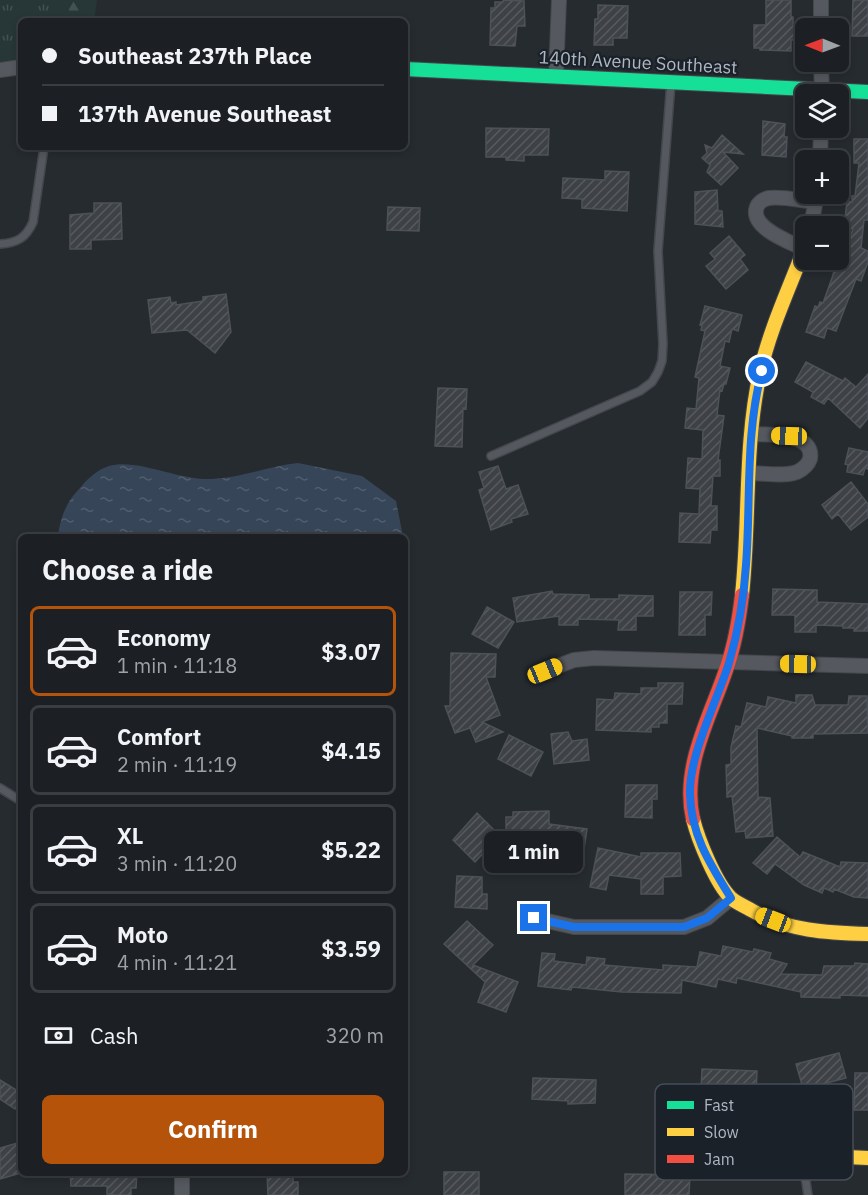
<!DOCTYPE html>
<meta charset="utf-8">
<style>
body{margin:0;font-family:"IBM Plex Sans",sans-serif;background:#292d31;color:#f1f3f6;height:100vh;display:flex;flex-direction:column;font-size:22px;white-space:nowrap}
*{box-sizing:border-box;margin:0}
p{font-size:20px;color:#a0a3a6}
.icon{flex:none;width:33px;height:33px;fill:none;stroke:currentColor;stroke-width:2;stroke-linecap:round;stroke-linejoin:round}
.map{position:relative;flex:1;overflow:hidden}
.sheet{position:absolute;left:18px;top:534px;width:390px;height:642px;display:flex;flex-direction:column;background:#1c2024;border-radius:9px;box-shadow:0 3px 9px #0003,0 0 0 2px #3a3e41}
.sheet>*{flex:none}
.guide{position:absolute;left:18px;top:18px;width:390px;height:132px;border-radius:9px;box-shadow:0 3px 9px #0003,0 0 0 2px #3a3e41;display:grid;align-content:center;height:132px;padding:0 24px;background:#1c2024}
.needle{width:39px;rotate:271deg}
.tools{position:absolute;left:795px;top:18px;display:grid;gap:12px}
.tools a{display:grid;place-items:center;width:54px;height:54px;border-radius:9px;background:#1c2024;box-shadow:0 3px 9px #0003,0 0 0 2px #3a3e41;font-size:30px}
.end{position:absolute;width:27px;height:27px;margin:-14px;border:8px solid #1a73e8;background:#fff;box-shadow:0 0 0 3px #fff}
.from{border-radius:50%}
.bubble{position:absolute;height:42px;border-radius:9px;background:#1c2024;box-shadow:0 3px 9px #0003,0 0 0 2px #3a3e41;font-size:20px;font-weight:800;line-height:42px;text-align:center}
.car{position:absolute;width:18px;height:36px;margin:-18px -9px;border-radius:8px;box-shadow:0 0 4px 2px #0007;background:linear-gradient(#f5c518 24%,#345 0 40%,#f5c518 0 76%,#345 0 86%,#f5c518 0)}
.guide b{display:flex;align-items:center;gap:21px;height:57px;font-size:22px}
.guide b+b{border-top:2px solid #3a3e41}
.guide i{width:15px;height:15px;background:#f1f3f6}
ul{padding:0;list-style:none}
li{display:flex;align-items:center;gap:18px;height:90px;margin:0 12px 9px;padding:0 12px;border:3px solid #3a3e41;border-radius:9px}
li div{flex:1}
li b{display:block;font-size:22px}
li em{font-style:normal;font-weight:800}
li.on{border-color:#b45309}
li>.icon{width:54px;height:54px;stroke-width:1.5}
h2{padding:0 24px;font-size:27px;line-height:72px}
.pay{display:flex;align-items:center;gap:15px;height:66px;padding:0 24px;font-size:22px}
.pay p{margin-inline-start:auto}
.action{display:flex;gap:12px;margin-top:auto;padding:12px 24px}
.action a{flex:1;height:69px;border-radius:9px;background:#b45309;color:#fff;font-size:24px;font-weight:800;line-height:69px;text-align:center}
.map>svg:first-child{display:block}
.forest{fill:url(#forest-firs)}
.park{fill:url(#park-tufts)}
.water{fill:url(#water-ripples)}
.building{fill:url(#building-hatch);stroke:#4d5258;stroke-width:1.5}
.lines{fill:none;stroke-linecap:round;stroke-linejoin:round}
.lane-casing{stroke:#44474b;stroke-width:10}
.street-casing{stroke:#44474b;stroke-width:16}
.fast-casing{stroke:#44474b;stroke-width:16}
.slow-casing{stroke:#44474b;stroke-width:16}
.jam-casing{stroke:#44474b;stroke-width:16}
.lane{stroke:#55595f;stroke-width:7}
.street{stroke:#55595f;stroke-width:14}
.fast{stroke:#16e098;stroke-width:14}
.slow{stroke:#ffcf43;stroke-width:14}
.jam{stroke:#f24e42;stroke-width:14}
.route{stroke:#1a73e8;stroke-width:8}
.labels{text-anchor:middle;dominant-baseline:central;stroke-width:4.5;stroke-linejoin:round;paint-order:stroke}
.street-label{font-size:18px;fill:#afb7c2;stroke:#1a2129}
.key{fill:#1a2129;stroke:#474e57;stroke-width:1.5}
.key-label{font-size:16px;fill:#afb7c2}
</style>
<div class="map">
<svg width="868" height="1195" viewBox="0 0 868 1195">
<defs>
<pattern id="forest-firs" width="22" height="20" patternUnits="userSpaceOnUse" patternTransform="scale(1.5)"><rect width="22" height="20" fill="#273636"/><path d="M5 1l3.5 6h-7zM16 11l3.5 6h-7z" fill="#445151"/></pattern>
<pattern id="park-tufts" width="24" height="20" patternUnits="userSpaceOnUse" patternTransform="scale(1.5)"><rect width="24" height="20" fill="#273636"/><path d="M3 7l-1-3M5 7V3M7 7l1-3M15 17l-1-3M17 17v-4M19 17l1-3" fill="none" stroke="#445151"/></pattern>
<pattern id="water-ripples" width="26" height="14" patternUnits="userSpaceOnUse" patternTransform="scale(1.5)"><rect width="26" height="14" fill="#374558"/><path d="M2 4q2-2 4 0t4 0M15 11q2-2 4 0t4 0" fill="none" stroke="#515e6e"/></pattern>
<pattern id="building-hatch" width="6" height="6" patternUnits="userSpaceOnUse" patternTransform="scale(1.5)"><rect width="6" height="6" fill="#3e4247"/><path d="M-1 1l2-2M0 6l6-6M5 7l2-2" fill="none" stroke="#575b60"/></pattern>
</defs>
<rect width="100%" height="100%" fill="#262b30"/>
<!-- forest -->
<path class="forest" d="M0 0H97L94 21H21Z"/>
<!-- park -->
<path class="park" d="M0 0H69V21H21V61L0 67Z"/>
<!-- water -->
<path class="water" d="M298 463 362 476 396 501 403 537H58C60 518 66 502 80 488 87 479 97 470 109 466 137 458 180 481 212 479 241 478 269 466 298 463Z"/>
<!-- building -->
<path class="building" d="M503 0 524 1 525 26H517L515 46 490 45 491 8H495V2H503Z
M766 0H791V17H793V24H794V40H791V51L760 50V48H754V25H766Z
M853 0H868V36H852Z
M598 5 628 6 627 38H613V45H594L595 19H598Z
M763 121 785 124 784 137H787L786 157 762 155Z
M486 128 549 129 548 155H524V161L506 160V157H486Z
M722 135 743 154 723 152 738 168 721 185 707 172 710 165 702 158 707 153 705 145 712 148Z
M854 139H868V220H864L861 248 868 251V262L861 281 856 279 836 331 827 328 824 338 806 332 815 306 818 307 820 302 823 303 832 278 834 271 831 270 835 260H838V255L843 257 853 229 844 228 847 201 852 202V196H855L859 163H854Z
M605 171 629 172 627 211 582 208V199L562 198 563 178 605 180Z
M717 190 718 211H722L723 227 695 224V192Z
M94 203H121L122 239 91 240V249H70V215L94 213Z
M388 207 420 208 419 231 387 230Z
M729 236 745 255 740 259 748 270 726 289 706 266 715 259 710 253Z
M226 294 231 332 215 353 187 330 152 333 148 300 170 297 171 303 176 302V305L203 301V297Z
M705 306 742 315 738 331 732 329 729 342 725 341 720 366 730 368 726 384H724L722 391 720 390 717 415 724 416 718 460H720V476H713L711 506H717V530H711L710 543 679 542 680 513 699 514 700 489 686 488 688 458 702 459 703 430 685 428 687 408 696 409 699 378 695 377 705 331 701 330 702 326 700 325Z
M806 362 843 381 845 378 856 387 868 374V418L860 428 828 398 824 404 811 397 813 392 795 382Z
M438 388 467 389 466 409 463 408 462 447 435 446Z
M849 448 868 452V469L865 468 863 475 847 472 848 465 845 464Z
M498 466 506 489 518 485 528 514 511 519 512 522 491 530 479 490 484 488 479 472Z
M851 482 868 504V517L851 530 838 514 832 519 822 505Z
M773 589 817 590V602L868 604V631H854V628H843V626L816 625V632H795V615H772Z
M552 591 553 594 589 595V599H619V595L653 596V616H636V630H618L619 620 578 619V625H559V616L517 622 513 598Z
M680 592H712L711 615H705V635H679Z
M487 607 514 622 498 648 472 634Z
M451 653 496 654 495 677H486L500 715 482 722 503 732 476 742 470 728 455 733 445 706H450Z
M658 683H683L682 704H667V723H659V727H651V732L596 730 597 699 614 700 615 693 641 694V688H658Z
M796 695H812L815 705H848L849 696H867L868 733 813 734V738H792V736L757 728 758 797 770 798 773 836 746 838 745 831 736 832 732 796 727 797 726 765 731 764V747L736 726 741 727 747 703 766 707 768 697 796 703Z
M568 732 572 741 587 739 589 760 554 764 551 734Z
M509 735 543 752 531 776 498 759Z
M626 785H657V799H652V818L625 817Z
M549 811V824L587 829 583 856 565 853V858L546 855 548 843H524V837H506V817H513V812Z
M477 813 500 836 475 862 453 840Z
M777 837 800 857 803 852 840 867 841 862 868 863V898L854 897 834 889 833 892 824 888 822 893 804 885 775 864 767 874 753 863Z
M598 848 641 857V853H680L681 876 663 877V894H641V879L609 875 606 890 590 887Z
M457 876 482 877V894H487V909L455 907Z
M467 921 493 945 473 965 518 982 506 1012 478 1002 485 982 444 944Z
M723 946 753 952 754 949 771 953 769 959 787 964 781 974 822 975 824 966H854L855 963 868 964V996L840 995V998L801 997V992L737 978 736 983 718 979 716 987 682 980 681 993 622 992 572 987 571 990 538 986 542 953 555 954 554 961 586 965 587 957 605 959 604 965 663 970V965L697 967 700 952 721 956Z
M839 1053 846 1078 803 1089 812 1099 797 1112 784 1097 800 1084 803 1088 796 1064Z
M702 1069 757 1071 756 1094 709 1093V1090H701Z
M855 1073H868V1110H854Z
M533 1078 596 1080 595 1103 568 1104V1101L532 1099Z
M0 1080 21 1093V1099L15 1109 0 1099Z
M21 1142V1173L0 1179V1148Z
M444 1172H479V1195H444Z
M70 1173H137L136 1188H131V1195H114L107 1194V1186H71Z
M267 1173H293V1182H298V1195H268Z
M625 1174 690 1175 689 1195H625Z"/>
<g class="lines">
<!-- lane casing -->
<g class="lane-casing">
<path id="lane" d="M0 244C17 243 26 238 33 222L44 147
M491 456 640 391 652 382 658 372 662 361 663 344 658 251 671 82
M0 788 21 801
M802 1156 808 1195"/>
</g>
<!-- street casing -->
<g class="street-casing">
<path id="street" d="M821 0V28
M821 62 822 94
M0 70 21 67
M556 75 559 0
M820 160 821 128
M811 226 817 194
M804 249C790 242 753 229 756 210 757 203 763 199 769 198 783 196 801 201 816 202
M750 473C764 473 784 477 797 472 803 469 808 465 810 459 815 432 768 435 752 434
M545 671 574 660 594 658 868 666
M534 918 574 927H684L707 918 731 898
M182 1195V1173"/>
</g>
<!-- fast casing -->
<g class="fast-casing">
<path id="fast" d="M405 69 868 92"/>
</g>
<!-- slow casing -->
<g class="slow-casing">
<path id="slow" d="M742 595C750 521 744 445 760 373 770 328 790 287 806 244
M693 819C698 839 716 884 731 898 736 903 745 906 751 910 788 931 827 933 868 934
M765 1153 868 1158"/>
</g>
<!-- jam casing -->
<g class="jam-casing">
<path id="jam" d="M693 819C681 766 711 716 727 667 735 644 739 620 742 595"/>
</g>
<!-- lane -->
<use href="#lane" class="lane"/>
<!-- street -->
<use href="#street" class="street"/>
<!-- fast -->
<use href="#fast" class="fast"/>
<!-- slow -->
<use href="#slow" class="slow"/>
<!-- jam -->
<use href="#jam" class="jam"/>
</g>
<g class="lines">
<!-- route -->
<path class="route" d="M534 918 574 927H684L707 918 731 898C710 864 691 835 690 794 689 755 717 701 729 663 738 632 744 598 746 565 751 501 745 433 762 371"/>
</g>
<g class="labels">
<!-- street labels -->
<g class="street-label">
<text transform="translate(638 62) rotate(3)">140th Avenue Southeast</text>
</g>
</g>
<!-- legend -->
<rect x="655" y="1084" width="198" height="96" rx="9" class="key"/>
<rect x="667" y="1101" width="27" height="8" fill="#16e098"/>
<rect x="667" y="1128" width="27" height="8" fill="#ffcf43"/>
<rect x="667" y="1155" width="27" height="8" fill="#f24e42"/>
<g class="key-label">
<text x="704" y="1111">Fast</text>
<text x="704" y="1138">Slow</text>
<text x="704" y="1165">Jam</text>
</g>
</svg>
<div class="tools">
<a><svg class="needle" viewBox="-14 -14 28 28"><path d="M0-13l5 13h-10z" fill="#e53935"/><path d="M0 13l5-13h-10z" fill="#a0a3a6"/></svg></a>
<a><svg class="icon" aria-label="layers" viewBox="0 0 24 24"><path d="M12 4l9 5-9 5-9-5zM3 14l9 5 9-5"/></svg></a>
<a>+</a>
<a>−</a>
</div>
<i class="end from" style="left:762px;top:371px"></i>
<i class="end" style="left:534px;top:918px"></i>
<div class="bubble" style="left:484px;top:831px;width:99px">1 min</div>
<i class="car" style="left:789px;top:436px;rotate:272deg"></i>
<i class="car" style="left:798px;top:664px;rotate:271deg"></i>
<i class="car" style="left:545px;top:671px;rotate:68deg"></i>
<i class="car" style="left:773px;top:920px;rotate:291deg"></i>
<div class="guide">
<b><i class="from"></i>Southeast 237th Place</b>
<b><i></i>137th Avenue Southeast</b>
</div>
<section class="sheet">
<h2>Choose a ride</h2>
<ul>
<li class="on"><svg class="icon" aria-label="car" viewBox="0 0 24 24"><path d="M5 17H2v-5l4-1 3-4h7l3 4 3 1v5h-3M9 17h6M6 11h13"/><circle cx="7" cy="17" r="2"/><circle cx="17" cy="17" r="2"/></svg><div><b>Economy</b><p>1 min · 11:18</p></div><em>$3.07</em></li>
<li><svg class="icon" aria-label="car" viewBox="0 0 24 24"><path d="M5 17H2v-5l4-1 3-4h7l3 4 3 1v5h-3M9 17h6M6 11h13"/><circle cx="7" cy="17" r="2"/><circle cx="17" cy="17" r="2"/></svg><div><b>Comfort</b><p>2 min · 11:19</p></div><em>$4.15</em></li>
<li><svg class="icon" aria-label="car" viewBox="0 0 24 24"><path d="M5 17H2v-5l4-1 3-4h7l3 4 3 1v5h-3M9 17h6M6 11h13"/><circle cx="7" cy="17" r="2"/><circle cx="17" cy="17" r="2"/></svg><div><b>XL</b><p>3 min · 11:20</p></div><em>$5.22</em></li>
<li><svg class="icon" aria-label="car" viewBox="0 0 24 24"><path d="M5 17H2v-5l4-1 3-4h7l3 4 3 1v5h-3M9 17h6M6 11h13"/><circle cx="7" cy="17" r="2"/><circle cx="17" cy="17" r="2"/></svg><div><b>Moto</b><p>4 min · 11:21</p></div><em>$3.59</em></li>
</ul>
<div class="pay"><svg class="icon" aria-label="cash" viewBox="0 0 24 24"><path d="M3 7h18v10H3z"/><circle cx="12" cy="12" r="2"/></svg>Cash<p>320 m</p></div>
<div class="action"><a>Confirm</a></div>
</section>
</div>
